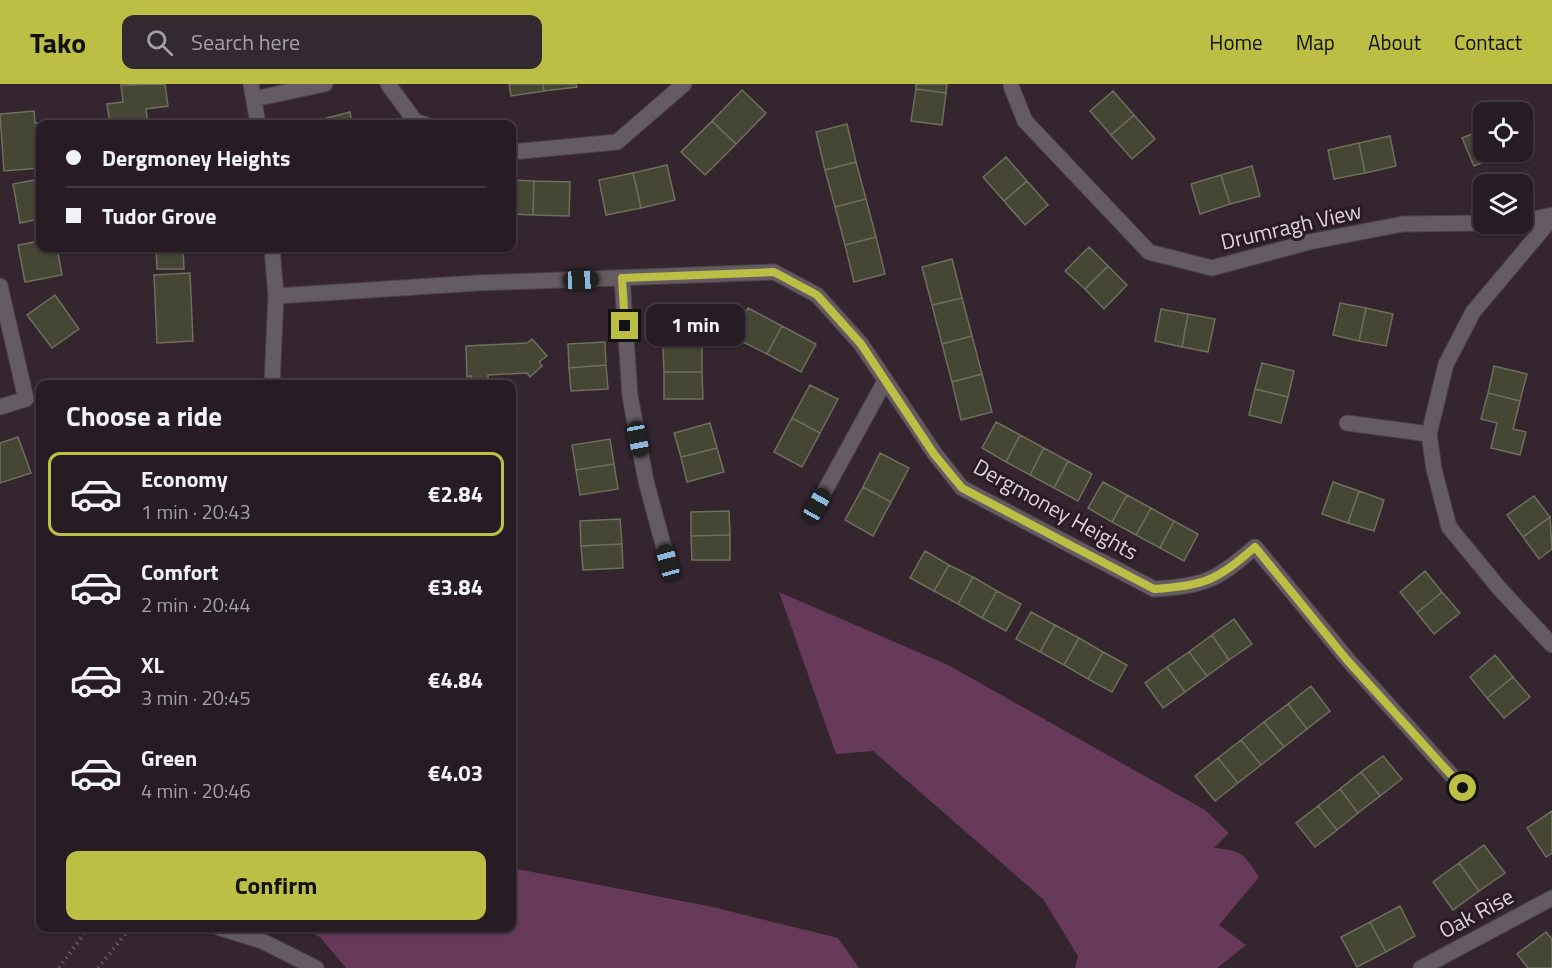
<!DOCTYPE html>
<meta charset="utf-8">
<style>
body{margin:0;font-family:"Titillium Web",sans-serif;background:#332930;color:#f1f3f6;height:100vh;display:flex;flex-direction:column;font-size:22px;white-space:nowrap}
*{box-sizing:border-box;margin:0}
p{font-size:20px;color:#a4a1a6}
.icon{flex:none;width:33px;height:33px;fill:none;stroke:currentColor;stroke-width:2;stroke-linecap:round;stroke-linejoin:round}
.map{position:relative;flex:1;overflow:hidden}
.drawer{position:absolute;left:36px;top:296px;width:480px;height:552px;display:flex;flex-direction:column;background:#271c23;border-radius:12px;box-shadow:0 2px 4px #0004,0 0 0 2px #433a41}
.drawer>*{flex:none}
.hud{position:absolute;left:36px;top:36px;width:480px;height:132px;border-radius:12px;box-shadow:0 2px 4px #0004,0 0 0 2px #433a41;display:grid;align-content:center;height:132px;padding:0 30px;background:#271c23}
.controls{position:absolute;left:1473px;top:18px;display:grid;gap:12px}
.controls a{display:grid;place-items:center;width:60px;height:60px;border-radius:12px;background:#271c23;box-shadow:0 2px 4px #0004,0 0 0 2px #433a41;font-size:30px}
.end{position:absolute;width:27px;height:27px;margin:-14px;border:8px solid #bcbf44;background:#111;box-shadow:0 0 0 3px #111}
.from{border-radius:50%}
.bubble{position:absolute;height:42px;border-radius:12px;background:#271c23;box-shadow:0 2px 4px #0004,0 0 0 2px #433a41;font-size:20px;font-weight:700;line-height:42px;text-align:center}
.car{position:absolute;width:18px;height:36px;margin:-18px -9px;border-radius:8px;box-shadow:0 0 4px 2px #0007;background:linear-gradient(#222 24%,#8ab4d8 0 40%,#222 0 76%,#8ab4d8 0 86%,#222 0)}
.hud b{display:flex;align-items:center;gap:21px;height:57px;font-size:22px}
.hud b+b{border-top:2px solid #433a41}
.hud i{width:15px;height:15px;background:#f1f3f6}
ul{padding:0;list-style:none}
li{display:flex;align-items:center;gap:18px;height:84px;margin:0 12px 9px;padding:0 18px;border:3px solid transparent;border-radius:12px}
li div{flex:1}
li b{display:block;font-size:22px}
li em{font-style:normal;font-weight:700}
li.selected{border-color:#bcbf44}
li>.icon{width:54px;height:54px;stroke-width:1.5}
h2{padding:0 30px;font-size:27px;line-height:72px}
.primary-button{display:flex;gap:12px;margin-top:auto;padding:12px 30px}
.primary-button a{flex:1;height:69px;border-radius:12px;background:#bcbf44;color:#111;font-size:24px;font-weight:700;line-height:69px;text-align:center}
header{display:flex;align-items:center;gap:36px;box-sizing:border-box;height:84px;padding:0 30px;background:#bcbf44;color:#111}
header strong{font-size:28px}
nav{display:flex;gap:33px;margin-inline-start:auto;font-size:21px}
.search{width:420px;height:54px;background:#332930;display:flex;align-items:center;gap:15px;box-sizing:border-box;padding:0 21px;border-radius:12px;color:#a4a1a6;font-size:22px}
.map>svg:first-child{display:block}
.green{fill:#673a5a}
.building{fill:#454634;stroke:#6e6f5c;stroke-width:1.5}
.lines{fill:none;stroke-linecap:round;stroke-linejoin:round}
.street-casing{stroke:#4f414a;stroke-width:17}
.path{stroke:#675963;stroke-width:4;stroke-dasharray:1.5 4.5;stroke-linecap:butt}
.street{stroke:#645c62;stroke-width:15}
.route{stroke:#bcbf44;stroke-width:8}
.labels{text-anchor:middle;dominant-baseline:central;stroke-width:6;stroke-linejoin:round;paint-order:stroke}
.street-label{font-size:22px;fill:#ddd2d9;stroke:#2a1b26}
</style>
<header>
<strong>Tako</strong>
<div class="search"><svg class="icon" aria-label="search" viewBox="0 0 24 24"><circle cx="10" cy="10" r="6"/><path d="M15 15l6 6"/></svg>Search here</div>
<nav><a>Home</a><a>Map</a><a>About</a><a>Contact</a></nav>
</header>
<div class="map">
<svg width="1552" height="884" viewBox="0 0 1552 884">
<rect width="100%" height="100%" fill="#34252f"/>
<!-- green -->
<path class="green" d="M779 508 948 581 1205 726 1229 749 1214 764C1242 766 1244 770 1259 793L1219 841 1246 861 1217 884H1075L1078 872 1043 815 873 667 836 670Z
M512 784 713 823 838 854 859 884H346L320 853 300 843H512Z"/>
<!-- building -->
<path class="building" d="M165 0 168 22 146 25 148 40H110L107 20 123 18 121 1Z
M509 0H543L544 7 511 12Z
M543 0H576L577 3 544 7Z
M916 0H947L946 9 916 5Z
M916 5 946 9 942 41 911 37Z
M742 6 766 29 736 60 712 37Z
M1113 7 1134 31 1111 51 1090 27Z
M34 27 35 39 47 38 48 40H40V84L4 87 0 30Z
M350 28 352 40H320L319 36Z
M1134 31 1155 55 1132 75 1111 51Z
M1522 35 1532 57 1522 61Z
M712 37 736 60 705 91 681 68Z
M847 40 856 78 825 86 816 48Z
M1484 45V68H1502L1503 70 1474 82 1462 54Z
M1390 52 1396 82 1365 89 1359 59Z
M1359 59 1365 89 1334 95 1328 66Z
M1006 73 1027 97 1004 117 983 93Z
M856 78 866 115 835 123 825 86Z
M667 81 675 116 641 124 633 89Z
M1252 82 1260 112 1230 120 1221 91Z
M633 89 641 124 606 131 599 96Z
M1221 91 1230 120 1200 130 1191 100Z
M40 95V135L20 139 13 100Z
M512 96 534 97 533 131 512 130Z
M534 97 570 98 569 132 533 131Z
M1027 97 1048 121 1025 141 1004 117Z
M866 115 876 153 845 161 835 123Z
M876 153 885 190 854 198 845 161Z
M40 157V164H57L62 191 25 198 18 161Z
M1089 163 1108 182 1085 205 1065 187Z
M156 164H183L184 185H157Z
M952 175 962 214 932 221 922 183Z
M1108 182 1127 201 1104 225 1085 205Z
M190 189 193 257 157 259 154 191Z
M55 211 79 245 52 264 27 231Z
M962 214 972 252 942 260 932 221Z
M1340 219 1366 224 1359 257 1333 251Z
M748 224 782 242 767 270 733 253Z
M1366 224 1393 230 1386 262 1359 257Z
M1161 225 1188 230 1182 263 1155 257Z
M1188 230 1215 235 1208 268 1182 263Z
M782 242 816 260 801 288 767 270Z
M972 252 982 290 952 298 942 260Z
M532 255 547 272 539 278 542 282 530 293 527 289 488 291V298L471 299V292L467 293 466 262 527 259Z
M605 258 606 281 569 284 568 260Z
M702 261V288H664L663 262Z
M1262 279 1294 287 1288 313 1255 305Z
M606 281 608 305 571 307 569 284Z
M1494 282 1527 290 1520 317 1488 309Z
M664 288H702L703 315H664Z
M982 290 992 328 961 336 952 298Z
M810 301 838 315 820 349 792 334Z
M1255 305 1288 313 1281 339 1249 331Z
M1488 309 1520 317 1513 345 1526 348 1520 371 1491 364 1497 339 1481 335Z
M792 334 820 349 802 383 774 368Z
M996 338 1020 351 1006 378 982 364Z
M710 339 717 364 681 373 674 349Z
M1020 351 1044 364 1030 391 1006 378Z
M18 353 31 389 0 399V359Z
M610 355 614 380 576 386 572 361Z
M717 364 724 388 687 398 681 373Z
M1044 364 1068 377 1054 404 1030 391Z
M880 369 909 384 891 418 863 403Z
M1068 377 1092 390 1078 417 1054 404Z
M614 380 618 405 580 411 576 386Z
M1103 398 1127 411 1112 438 1088 424Z
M1333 398 1359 407 1348 439 1322 430Z
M863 403 891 418 873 452 845 436Z
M1359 407 1384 416 1374 447 1348 439Z
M1127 411 1151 424 1136 451 1112 438Z
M1534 412 1550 433 1523 453 1507 431Z
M1151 424 1174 437 1160 464 1136 451Z
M729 427 730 451 691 452V428Z
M1550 433 1552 465 1539 475 1523 453Z
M620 435 622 460 581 462 580 437Z
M1174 437 1198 450 1184 477 1160 464Z
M730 451V476H692L691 452Z
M622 460 623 484 583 486 581 462Z
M925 467 949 481 934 507 910 494Z
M949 481 973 493 958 520 934 507Z
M1425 487 1442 508 1417 529 1400 508Z
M973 493 997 507 982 534 958 520Z
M997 507 1021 520 1006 547 982 534Z
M1442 508 1460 529 1434 550 1417 529Z
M1031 528 1055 541 1040 568 1016 555Z
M1234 535 1252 560 1229 576 1212 551Z
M1055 541 1079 554 1064 581 1040 568Z
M1212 551 1229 576 1207 592 1189 568Z
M1079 554 1103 568 1088 595 1064 581Z
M1103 568 1127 581 1112 608 1088 595Z
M1189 568 1207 592 1185 608 1167 583Z
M1495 571 1513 593 1487 614 1470 593Z
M1167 583 1185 608 1163 624 1145 599Z
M1513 593 1530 613 1504 634 1487 614Z
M1311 602 1330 627 1307 645 1288 620Z
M1288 620 1307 645 1284 663 1264 638Z
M1264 638 1284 663 1261 681 1241 656Z
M1241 656 1261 681 1238 699 1218 674Z
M1383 672 1402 695 1380 712 1361 688Z
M1218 674 1238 699 1215 717 1195 692Z
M1361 688 1380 712 1358 729 1340 705Z
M1340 705 1358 729 1337 746 1318 722Z
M1318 722 1337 746 1315 763 1296 739Z
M1552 727V769L1546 773 1527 744Z
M1484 761 1505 789 1479 807 1459 779Z
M1459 779 1479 807 1453 826 1433 798Z
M1400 822 1415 852 1386 868 1370 838Z
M1370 838 1386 868 1357 883 1341 853Z
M1546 848 1552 855V884H1528L1517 870Z"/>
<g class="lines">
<!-- street casing -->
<g class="street-casing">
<path id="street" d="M251 0 258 40
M388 0 415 37 424 40
M1011 2 1025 37 1149 168 1212 184 1309 158 1403 140 1484 139
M254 15 325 0
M512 68 617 58 684 0
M1552 134 1473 228 1446 280 1429 350 1434 385 1449 443 1499 504 1552 561
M1522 138 1552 131
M272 164 276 212 272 300
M622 194 630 312 646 397 668 479
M0 202 26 315 0 323
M276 212 478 199 774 188 817 211 861 260 935 370 962 404 1154 505C1205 502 1217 496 1255 463L1348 576 1463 704
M1347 339 1429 350
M817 421 885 297
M217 843 262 857 316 884
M1421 884 1552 814"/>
</g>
<!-- path -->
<path class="path" d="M59 884 89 843
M98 884 131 843"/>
<!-- street -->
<use href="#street" class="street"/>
</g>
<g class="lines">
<!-- route -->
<path class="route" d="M625 242 622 194 774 188 817 211 861 260 934 370 962 404 1154 505C1205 502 1217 496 1255 463L1347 576 1463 704"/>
</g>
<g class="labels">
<!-- street labels -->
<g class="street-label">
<text transform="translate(1291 142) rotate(-13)">Drumragh View</text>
<text transform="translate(1056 425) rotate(29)">Dergmoney Heights</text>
<text transform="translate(1476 829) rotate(-28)">Oak Rise</text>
</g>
</g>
</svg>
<div class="controls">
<a><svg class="icon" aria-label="locate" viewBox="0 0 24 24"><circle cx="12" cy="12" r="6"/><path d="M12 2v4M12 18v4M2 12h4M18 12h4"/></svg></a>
<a><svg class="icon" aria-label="layers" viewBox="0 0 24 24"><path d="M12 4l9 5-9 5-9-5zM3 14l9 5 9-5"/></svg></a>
</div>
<i class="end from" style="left:1463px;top:704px"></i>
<i class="end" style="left:625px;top:242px"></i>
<div class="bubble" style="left:646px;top:220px;width:99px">1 min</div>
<i class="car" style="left:581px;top:196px;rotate:88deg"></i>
<i class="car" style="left:638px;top:355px;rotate:169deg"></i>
<i class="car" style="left:817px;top:421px;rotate:29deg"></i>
<i class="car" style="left:668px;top:478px;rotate:345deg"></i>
<div class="hud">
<b><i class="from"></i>Dergmoney Heights</b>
<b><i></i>Tudor Grove</b>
</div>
<section class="drawer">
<h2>Choose a ride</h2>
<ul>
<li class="selected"><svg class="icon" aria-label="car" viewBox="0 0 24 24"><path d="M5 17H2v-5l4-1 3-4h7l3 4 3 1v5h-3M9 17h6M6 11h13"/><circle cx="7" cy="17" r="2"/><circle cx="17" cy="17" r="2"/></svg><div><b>Economy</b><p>1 min · 20:43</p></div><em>€2.84</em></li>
<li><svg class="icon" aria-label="car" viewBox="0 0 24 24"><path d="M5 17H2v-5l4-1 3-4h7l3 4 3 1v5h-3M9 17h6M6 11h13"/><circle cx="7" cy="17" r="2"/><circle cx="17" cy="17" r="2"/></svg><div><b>Comfort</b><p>2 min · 20:44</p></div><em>€3.84</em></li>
<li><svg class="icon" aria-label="car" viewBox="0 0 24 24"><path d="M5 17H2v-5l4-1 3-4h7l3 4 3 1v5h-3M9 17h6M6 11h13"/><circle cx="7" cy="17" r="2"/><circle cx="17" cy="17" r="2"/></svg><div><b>XL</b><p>3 min · 20:45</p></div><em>€4.84</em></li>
<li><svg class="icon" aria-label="car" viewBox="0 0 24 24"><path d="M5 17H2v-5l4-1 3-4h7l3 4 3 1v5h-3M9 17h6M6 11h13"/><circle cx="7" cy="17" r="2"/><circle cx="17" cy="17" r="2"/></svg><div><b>Green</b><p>4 min · 20:46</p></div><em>€4.03</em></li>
</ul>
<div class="primary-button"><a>Confirm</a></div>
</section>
</div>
